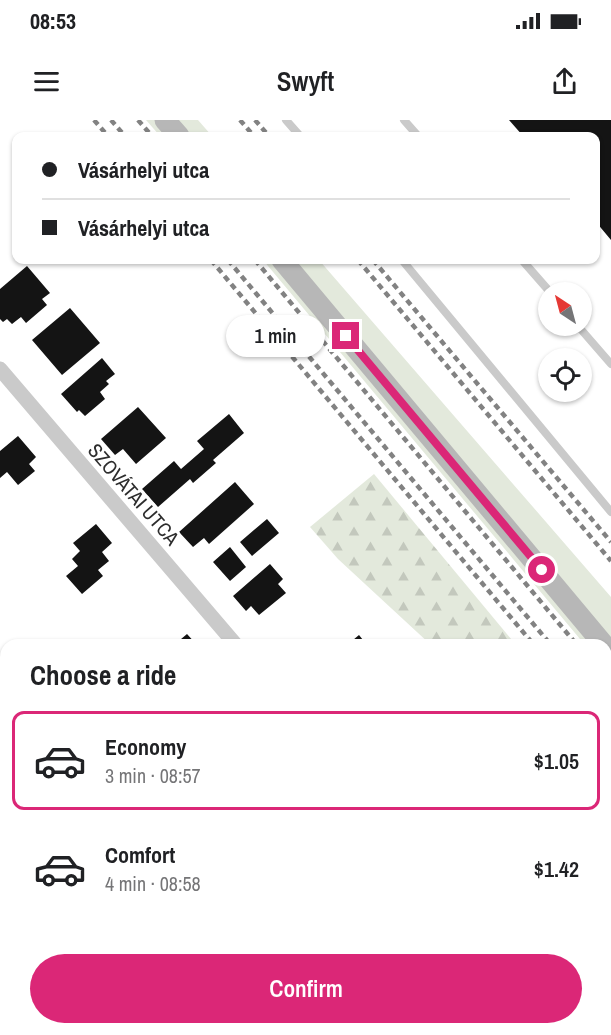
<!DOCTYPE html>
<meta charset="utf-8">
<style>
body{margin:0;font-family:"Archivo Narrow",sans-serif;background:#f2f2f2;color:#202124;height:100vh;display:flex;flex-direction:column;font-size:22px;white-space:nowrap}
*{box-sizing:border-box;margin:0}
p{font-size:20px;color:#757577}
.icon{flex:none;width:33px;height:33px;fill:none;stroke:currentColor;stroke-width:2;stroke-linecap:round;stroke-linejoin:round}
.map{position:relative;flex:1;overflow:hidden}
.panel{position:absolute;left:0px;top:519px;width:612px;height:396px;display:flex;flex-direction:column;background:#fff;border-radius:18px 18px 0 0;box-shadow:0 2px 4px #0004}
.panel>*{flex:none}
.guide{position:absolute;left:12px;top:12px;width:588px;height:132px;border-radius:12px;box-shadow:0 2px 4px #0004;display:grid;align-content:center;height:132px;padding:0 30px;background:#fff}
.needle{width:39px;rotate:324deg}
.buttons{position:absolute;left:538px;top:162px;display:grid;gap:12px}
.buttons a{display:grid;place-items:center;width:54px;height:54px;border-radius:50%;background:#fff;box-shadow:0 2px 4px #0004;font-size:30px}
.end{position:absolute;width:27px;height:27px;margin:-14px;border:8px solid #db2777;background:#fff;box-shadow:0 0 0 3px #fff}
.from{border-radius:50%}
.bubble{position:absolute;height:42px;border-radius:21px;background:#fff;box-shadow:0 2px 4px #0004;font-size:20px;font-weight:600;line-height:42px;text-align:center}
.guide b{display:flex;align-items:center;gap:21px;height:57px;font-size:22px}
.guide b+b{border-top:2px solid #e0e0e0}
.guide i{width:15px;height:15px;background:#202124}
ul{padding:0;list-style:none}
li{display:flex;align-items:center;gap:18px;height:99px;margin:0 12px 9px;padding:0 18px;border:3px solid transparent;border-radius:12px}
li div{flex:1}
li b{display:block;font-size:22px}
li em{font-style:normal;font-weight:600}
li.active{border-color:#db2777}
li>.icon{width:54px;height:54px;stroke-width:1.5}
h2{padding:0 30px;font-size:27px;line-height:72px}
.primary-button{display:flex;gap:12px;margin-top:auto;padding:12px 30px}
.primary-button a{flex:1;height:69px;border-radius:36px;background:#db2777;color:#fff;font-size:24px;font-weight:600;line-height:69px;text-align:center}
.status{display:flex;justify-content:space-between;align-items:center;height:42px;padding:0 30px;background:#fff;direction:ltr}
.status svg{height:16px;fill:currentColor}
header{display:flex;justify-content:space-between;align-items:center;height:78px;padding:0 30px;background:#fff;font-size:27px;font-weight:600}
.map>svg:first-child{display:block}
.green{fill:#e3e9dc}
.forest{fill:url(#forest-firs)}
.building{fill:#141414}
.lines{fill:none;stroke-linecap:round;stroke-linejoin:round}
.lane{stroke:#cacaca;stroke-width:8}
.street{stroke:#cacaca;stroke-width:15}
.secondary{stroke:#b7b7b7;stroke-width:21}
.rail{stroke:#828282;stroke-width:4.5;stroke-dasharray:6 4.5;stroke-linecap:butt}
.route{stroke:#db2777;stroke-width:8}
.labels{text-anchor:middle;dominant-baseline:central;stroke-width:6;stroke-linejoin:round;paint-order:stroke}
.street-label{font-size:20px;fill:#2d2d2d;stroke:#fff}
</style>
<div class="status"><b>08:53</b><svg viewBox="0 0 49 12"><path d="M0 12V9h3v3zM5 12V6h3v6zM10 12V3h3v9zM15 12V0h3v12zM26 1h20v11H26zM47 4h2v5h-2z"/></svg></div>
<header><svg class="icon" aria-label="menu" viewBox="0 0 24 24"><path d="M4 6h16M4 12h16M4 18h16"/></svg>Swyft<svg class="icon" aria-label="share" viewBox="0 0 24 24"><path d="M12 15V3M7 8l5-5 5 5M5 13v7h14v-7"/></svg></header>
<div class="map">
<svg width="611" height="915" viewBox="0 0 611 915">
<defs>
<pattern id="forest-firs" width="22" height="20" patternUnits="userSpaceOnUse" patternTransform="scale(1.5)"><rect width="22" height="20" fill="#e3e9dc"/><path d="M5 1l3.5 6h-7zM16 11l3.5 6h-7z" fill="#c3c8bd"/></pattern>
</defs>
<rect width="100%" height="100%" fill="#fff"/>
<!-- green -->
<path class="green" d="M146 0H198L212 16H160Z
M263 140H319L611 477V556L606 550V525H585Z
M606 794 611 799V915H267L275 909H606Z"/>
<!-- forest -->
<path class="forest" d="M374 354 516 525H431L338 439 310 407Z
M606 634 611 640V799L606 794Z"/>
<!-- building -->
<path class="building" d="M509 0H611V120L596 102V16H523Z
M27 146 50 173 42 179 47 185 26 203 21 197 12 204 7 199 3 202 0 199V169Z
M70 188 100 223 62 255 32 220Z
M102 238 115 254 106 261 109 264 100 272 105 279 85 296 79 290 77 292 61 274Z
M138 287 166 318 136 344 123 329 115 335 101 319Z
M229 294 244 313 213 340 216 343 193 363 190 359 158 387 142 369 174 341 181 349 204 329 197 321Z
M18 316 36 337 29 344 35 351 18 365 7 352 0 358V331Z
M235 362 254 384 209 424 204 418 193 427 179 412Z
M267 399 279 413 252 436 240 422Z
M96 404 112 423 102 432 109 441 98 450 103 456 82 474 66 456 78 446 72 439 80 431 73 423Z
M230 427 246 447 230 461 213 442Z
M270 444 283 459 278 464 286 473 259 495 251 486 246 491 233 476Z
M187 514 197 525H174Z
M359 515 367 525H347Z
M6 775V802L0 795V780Z
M6 838V869L0 874V844Z
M51 909H79L81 911 77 915H44Z
M115 909H140L145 915H108Z"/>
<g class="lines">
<!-- lane -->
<path class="lane" d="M286 0 300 16
M404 0 418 16
M402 140 611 392
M522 140 550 172
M578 206 611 244"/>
<!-- street -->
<path class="street" d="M0 249 236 525
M0 677 6 685
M197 909 202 915
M257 915 266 909"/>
<!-- secondary -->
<path class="secondary" d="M165 0 179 16
M282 140 604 525"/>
<!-- rail -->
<path class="rail" d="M94 0 108 16
M111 0 125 16
M138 0 152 16
M240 0 254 16
M255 0 269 16
M211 140 534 525
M228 140 551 525
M255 140 577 525
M358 140 611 441
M373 140 611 422
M606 559 611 565
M606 591 611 597
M606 611 611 617"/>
</g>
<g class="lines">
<!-- route -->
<path class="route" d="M346 216 542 450"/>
</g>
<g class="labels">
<!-- street labels -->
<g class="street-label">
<text transform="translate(134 374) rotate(49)">SZOVÁTAI UTCA</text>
</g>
</g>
</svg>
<div class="buttons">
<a><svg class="needle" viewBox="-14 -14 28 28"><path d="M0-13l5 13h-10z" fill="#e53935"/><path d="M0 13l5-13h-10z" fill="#757577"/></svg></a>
<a><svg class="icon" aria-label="locate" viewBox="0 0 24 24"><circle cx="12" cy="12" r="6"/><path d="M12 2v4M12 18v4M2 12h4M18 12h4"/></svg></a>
</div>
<i class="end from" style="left:542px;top:450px"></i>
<i class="end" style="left:346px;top:216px"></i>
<div class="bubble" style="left:226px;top:195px;width:99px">1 min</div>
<div class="guide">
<b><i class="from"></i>Vásárhelyi utca</b>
<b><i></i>Vásárhelyi utca</b>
</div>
<section class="panel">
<h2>Choose a ride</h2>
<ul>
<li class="active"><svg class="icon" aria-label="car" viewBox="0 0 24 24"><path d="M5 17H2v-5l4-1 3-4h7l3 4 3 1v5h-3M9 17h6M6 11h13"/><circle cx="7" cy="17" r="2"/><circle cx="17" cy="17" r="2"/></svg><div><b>Economy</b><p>3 min · 08:57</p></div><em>$1.05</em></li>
<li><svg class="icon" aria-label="car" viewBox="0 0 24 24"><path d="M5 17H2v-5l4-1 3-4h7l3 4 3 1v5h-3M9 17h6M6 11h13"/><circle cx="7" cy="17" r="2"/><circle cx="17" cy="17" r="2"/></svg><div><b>Comfort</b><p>4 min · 08:58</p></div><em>$1.42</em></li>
</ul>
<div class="primary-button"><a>Confirm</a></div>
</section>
</div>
